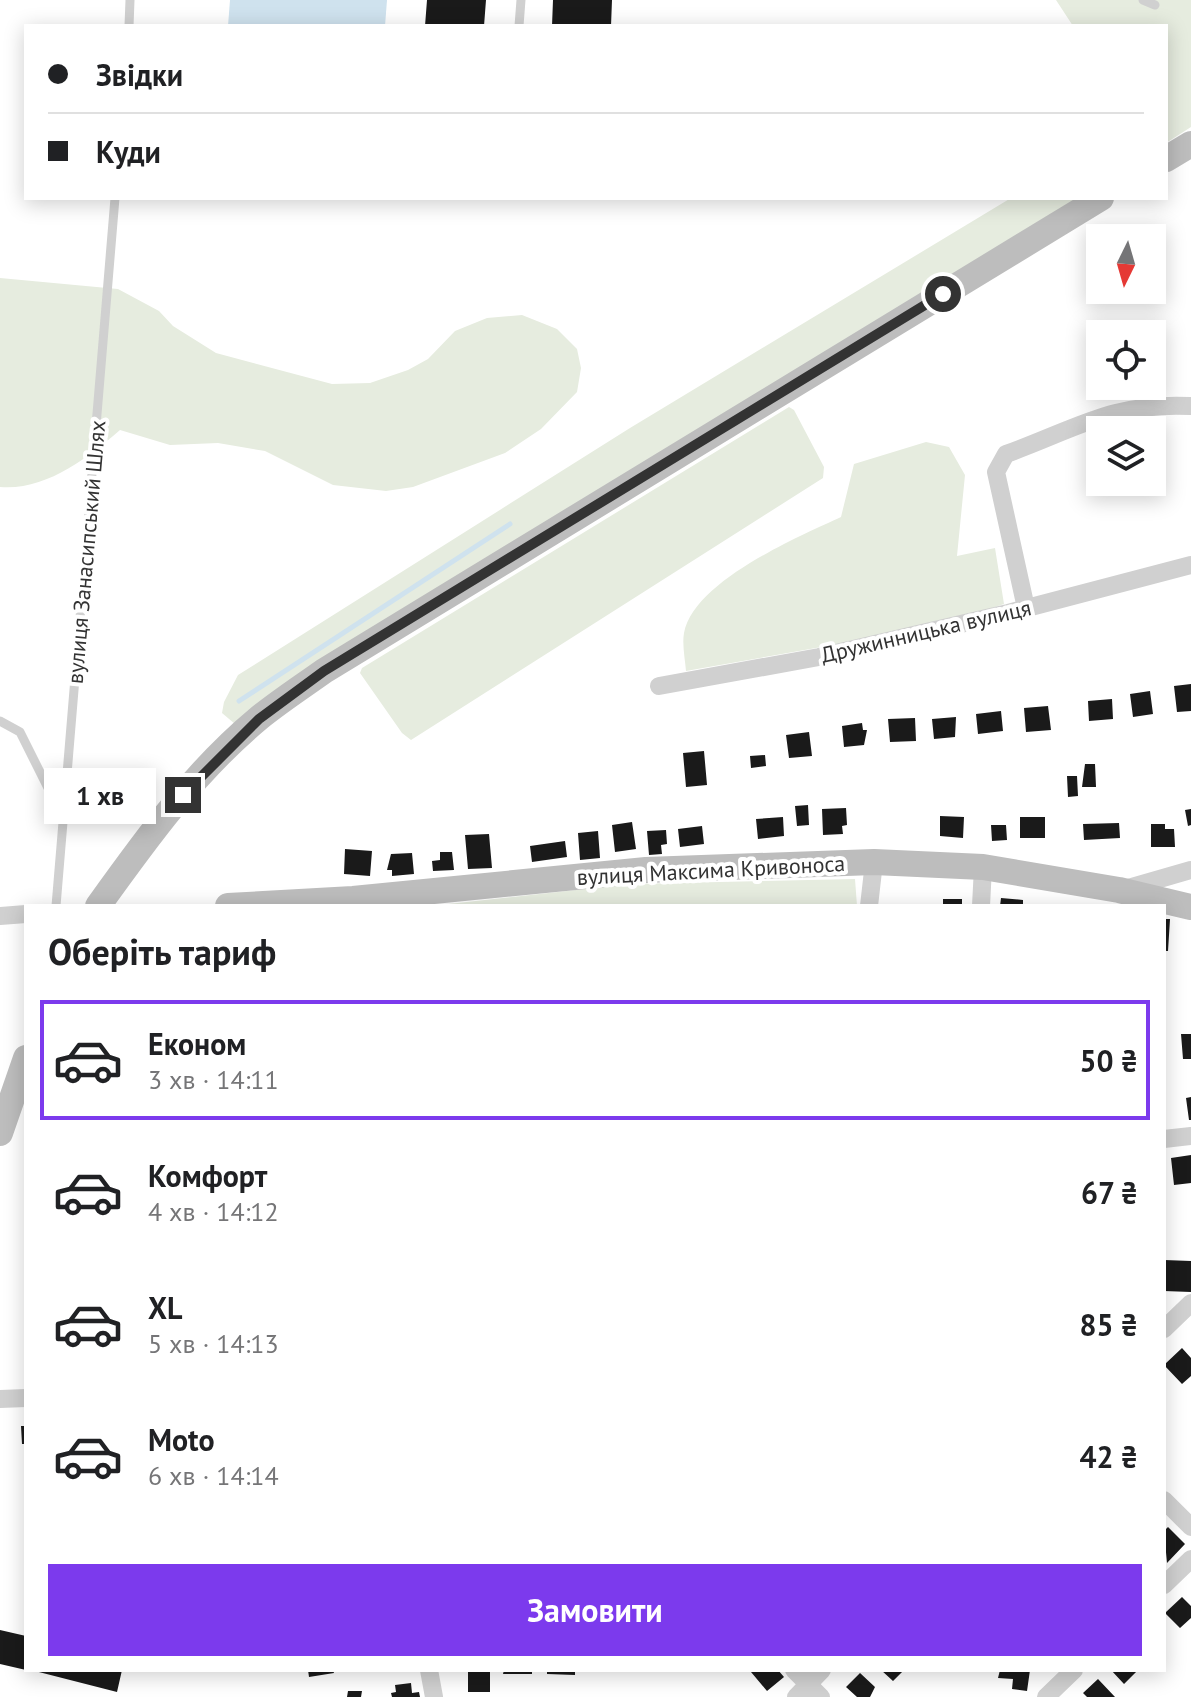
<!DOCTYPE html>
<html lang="uk">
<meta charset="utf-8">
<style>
body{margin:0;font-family:"PT Sans",sans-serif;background:#f2f2f2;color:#202124;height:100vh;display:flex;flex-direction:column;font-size:30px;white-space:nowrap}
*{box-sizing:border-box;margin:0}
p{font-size:26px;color:#757577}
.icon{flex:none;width:44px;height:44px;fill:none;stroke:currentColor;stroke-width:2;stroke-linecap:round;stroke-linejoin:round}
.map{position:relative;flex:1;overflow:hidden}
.sheet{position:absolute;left:24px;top:904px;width:1142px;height:768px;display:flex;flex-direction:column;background:#fff;border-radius:0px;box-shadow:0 4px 20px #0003}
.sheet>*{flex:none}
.top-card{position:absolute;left:24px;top:24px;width:1144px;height:176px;border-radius:0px;box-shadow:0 4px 20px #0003;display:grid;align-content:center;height:176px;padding:0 24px;background:#fff}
.needle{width:52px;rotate:185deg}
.fabs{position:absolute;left:1086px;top:224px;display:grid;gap:16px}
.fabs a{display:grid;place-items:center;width:80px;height:80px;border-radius:0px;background:#fff;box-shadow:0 4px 20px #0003;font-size:40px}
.end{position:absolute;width:36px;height:36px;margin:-18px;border:10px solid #333;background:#fff;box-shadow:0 0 0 4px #fff}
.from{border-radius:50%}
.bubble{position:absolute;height:56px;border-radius:0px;background:#fff;box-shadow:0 4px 20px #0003;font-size:26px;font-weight:600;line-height:56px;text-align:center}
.top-card b{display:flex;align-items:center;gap:28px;height:76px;font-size:30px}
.top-card b+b{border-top:2px solid #e0e0e0}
.top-card i{width:20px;height:20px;background:#202124}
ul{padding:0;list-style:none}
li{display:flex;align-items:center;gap:24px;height:120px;margin:0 16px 12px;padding:0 8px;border:4px solid transparent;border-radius:0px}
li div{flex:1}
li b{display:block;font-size:30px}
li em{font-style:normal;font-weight:600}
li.active{border-color:#7c3aed}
li>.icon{width:72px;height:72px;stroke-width:1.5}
h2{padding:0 24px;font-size:36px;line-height:96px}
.primary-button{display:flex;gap:16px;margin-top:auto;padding:16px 24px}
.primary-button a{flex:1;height:92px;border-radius:0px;background:#7c3aed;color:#fff;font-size:32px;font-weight:600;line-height:92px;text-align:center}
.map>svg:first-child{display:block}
.green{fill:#e6ecdf}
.water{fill:#cfe2ee}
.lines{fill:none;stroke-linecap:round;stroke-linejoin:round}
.stream{stroke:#cfe2ee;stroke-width:5}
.building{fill:#1a1a1a}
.lane{stroke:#d0d0d0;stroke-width:9}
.street{stroke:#d0d0d0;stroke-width:18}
.secondary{stroke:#bdbdbd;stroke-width:26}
.route{stroke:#333;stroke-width:10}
.labels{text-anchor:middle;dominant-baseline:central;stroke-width:8;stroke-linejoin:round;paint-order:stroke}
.street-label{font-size:22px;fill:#333;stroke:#fff}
</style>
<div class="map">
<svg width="1191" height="1697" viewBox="0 0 1191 1697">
<rect width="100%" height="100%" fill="#fff"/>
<!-- green -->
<path class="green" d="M1056 0H1191V127L1166 143V26H1073Z
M1011 198H1078L235 724 222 713 224 702 238 675 630 428Z
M0 278 118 289 159 311 173 326 216 353 332 384 370 383 408 370 428 359 455 331 487 318 522 315 557 329 577 349 581 368 577 392 541 429 505 453 413 487 386 491 333 485 265 451 218 443 170 445 120 430C88 458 45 491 0 487Z
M789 407 794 410 824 467 823 478 411 740 402 733 360 673 362 668Z
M926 442 949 447 965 475 957 556 995 548 1004 604 935 627 686 671C685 659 682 644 684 633 694 581 798 537 841 517L854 464Z
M855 879 857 906H430L630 884Z"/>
<!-- water -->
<path class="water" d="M230 0H387L385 26H228Z"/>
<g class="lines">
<!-- stream -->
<path class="stream" d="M239 701 510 524"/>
</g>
<!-- building -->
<path class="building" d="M427 0H486L484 26H425Z
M553 0H612L611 26H552Z
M1191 684V711L1177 712 1174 686Z
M1150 691 1153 714 1133 717 1130 694Z
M1112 699 1113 719 1089 721 1088 701Z
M1048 706 1051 730 1026 732 1024 708Z
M1001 711 1003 731 978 734 976 714Z
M956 717 955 737 934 739 932 719Z
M915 718 916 741 890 742 888 719Z
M862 723 863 730H867L864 745 844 747 842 726Z
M809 732 812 756 789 758 786 735Z
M704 751 707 785 686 787 683 753Z
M765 755 766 766 751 768 750 756Z
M1085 764H1095L1096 787H1082Z
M1067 776H1077L1078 796 1068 797Z
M808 805 809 825 797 826 795 806Z
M846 808 847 825 842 826 843 834 823 835 822 809Z
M1191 809V825L1188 826 1185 810Z
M940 816 964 817 963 838 940 836Z
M783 817 784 836 758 839 756 819Z
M1020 817H1045V838H1020Z
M632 822 636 849 615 852 612 825Z
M1119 823 1120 838 1084 840 1083 824Z
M1151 824H1165V829H1174L1175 847H1151Z
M991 825H1006L1007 840 992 841Z
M702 826 704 844 680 847 678 829Z
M666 830 667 844 661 845 662 854 649 855 647 831Z
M598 831 600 858 580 860 578 833Z
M489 834 492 868 468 869 465 835Z
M565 841 567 857 532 862 530 846Z
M345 849 372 851 370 876 344 874Z
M440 852H452L454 870 433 871 432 861 440 860Z
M412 853 414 874 392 876V870H387L391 854Z
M1001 898 1023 900V906H1000Z
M943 899H962V906H943Z
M1164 919H1170L1168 951H1164Z
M1181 1034H1191V1059H1183Z
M1191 1097V1120H1189L1186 1098Z
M1191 1155V1183L1174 1185 1171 1158Z
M1164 1260 1191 1261V1292L1164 1291Z
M1182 1348 1191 1358V1376L1182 1384 1164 1365Z
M21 1426H26V1444H22Z
M1168 1527 1185 1544 1167 1563 1164 1531Z
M1182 1597 1191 1606V1618L1180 1628 1165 1613Z
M0 1630 26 1636V1670L0 1664Z
M31 1670H122L117 1692Z
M308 1670H333L334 1673 309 1677Z
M468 1670H490V1692H468Z
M504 1670H532V1674H503Z
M547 1670H575V1675L547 1674Z
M754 1670H778L784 1677 767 1691 751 1672Z
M881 1670H904L893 1681Z
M1000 1670H1030L1027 1691 1012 1689 1013 1679 998 1678Z
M1111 1670H1138L1124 1684Z
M860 1673 875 1687 870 1697H857L846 1687Z
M1098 1679 1115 1697H1087L1083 1693Z
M411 1683 412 1693 419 1692 420 1697H392L391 1693 396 1692 395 1685Z
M348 1691H362L361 1697H347Z"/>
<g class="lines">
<!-- lane -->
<path class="lane" d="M1143 0 1155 5
M129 26 130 0
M519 26 521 0
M0 721 20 732 62 816
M56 906 115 198"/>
<!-- street -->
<path class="street" d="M1026 608 996 472 1006 454C1076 429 1112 402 1191 406
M659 686 819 657 1008 613 1191 565
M1125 889 1191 870
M869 906 874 862
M981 906 983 867
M0 916 26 914
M1164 1139 1191 1136
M1164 1329 1191 1303
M0 1399 26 1398
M1164 1500 1191 1527
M1164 1585 1191 1559
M429 1670 434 1697
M794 1670 821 1697
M796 1697 822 1670
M1046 1697 1074 1670"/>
<!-- secondary -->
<path class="secondary" d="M1166 159 1191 144
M98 906C146 839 195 771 259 718 280 701 303 686 324 671L1101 198
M228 906 353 899 646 870 874 862 983 867 1119 890 1191 907
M0 1133 26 1058"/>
</g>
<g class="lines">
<!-- route -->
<path class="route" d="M183 795 259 719 324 671 943 294"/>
</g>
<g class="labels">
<!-- street labels -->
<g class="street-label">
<text transform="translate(86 552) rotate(-85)">вулиця Занасипський Шлях</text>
<text transform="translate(926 631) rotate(-13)">Дружинницька вулиця</text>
<text transform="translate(711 870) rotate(-3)">вулиця Максима Кривоноса</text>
</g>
</g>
</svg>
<div class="fabs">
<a><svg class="needle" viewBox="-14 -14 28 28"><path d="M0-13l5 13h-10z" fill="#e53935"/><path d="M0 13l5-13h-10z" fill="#757577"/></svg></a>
<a><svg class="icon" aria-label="locate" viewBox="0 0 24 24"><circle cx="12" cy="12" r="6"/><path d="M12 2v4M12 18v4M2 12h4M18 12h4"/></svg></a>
<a><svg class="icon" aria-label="layers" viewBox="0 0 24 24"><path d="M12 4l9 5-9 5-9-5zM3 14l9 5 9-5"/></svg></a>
</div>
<i class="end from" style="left:943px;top:294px"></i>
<i class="end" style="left:183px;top:795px"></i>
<div class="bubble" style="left:44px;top:768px;width:112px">1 хв</div>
<div class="top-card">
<b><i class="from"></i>Звідки</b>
<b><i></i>Куди</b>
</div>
<section class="sheet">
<h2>Оберіть тариф</h2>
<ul>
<li class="active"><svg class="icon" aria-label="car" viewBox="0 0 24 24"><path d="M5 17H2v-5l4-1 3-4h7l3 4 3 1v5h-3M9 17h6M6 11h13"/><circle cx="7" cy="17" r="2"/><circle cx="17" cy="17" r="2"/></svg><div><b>Економ</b><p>3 хв · 14:11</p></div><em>50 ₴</em></li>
<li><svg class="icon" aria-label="car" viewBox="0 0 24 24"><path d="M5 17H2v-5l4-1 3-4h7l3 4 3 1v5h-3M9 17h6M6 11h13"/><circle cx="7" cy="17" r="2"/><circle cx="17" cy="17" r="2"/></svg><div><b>Комфорт</b><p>4 хв · 14:12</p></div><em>67 ₴</em></li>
<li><svg class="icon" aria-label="car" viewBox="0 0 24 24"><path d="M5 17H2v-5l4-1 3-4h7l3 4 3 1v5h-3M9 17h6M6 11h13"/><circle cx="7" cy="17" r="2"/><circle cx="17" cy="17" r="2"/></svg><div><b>XL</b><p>5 хв · 14:13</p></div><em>85 ₴</em></li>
<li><svg class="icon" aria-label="car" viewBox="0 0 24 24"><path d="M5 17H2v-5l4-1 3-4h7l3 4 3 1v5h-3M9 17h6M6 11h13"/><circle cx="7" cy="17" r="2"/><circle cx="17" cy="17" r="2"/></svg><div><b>Moto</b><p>6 хв · 14:14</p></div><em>42 ₴</em></li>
</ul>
<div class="primary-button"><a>Замовити</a></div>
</section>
</div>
